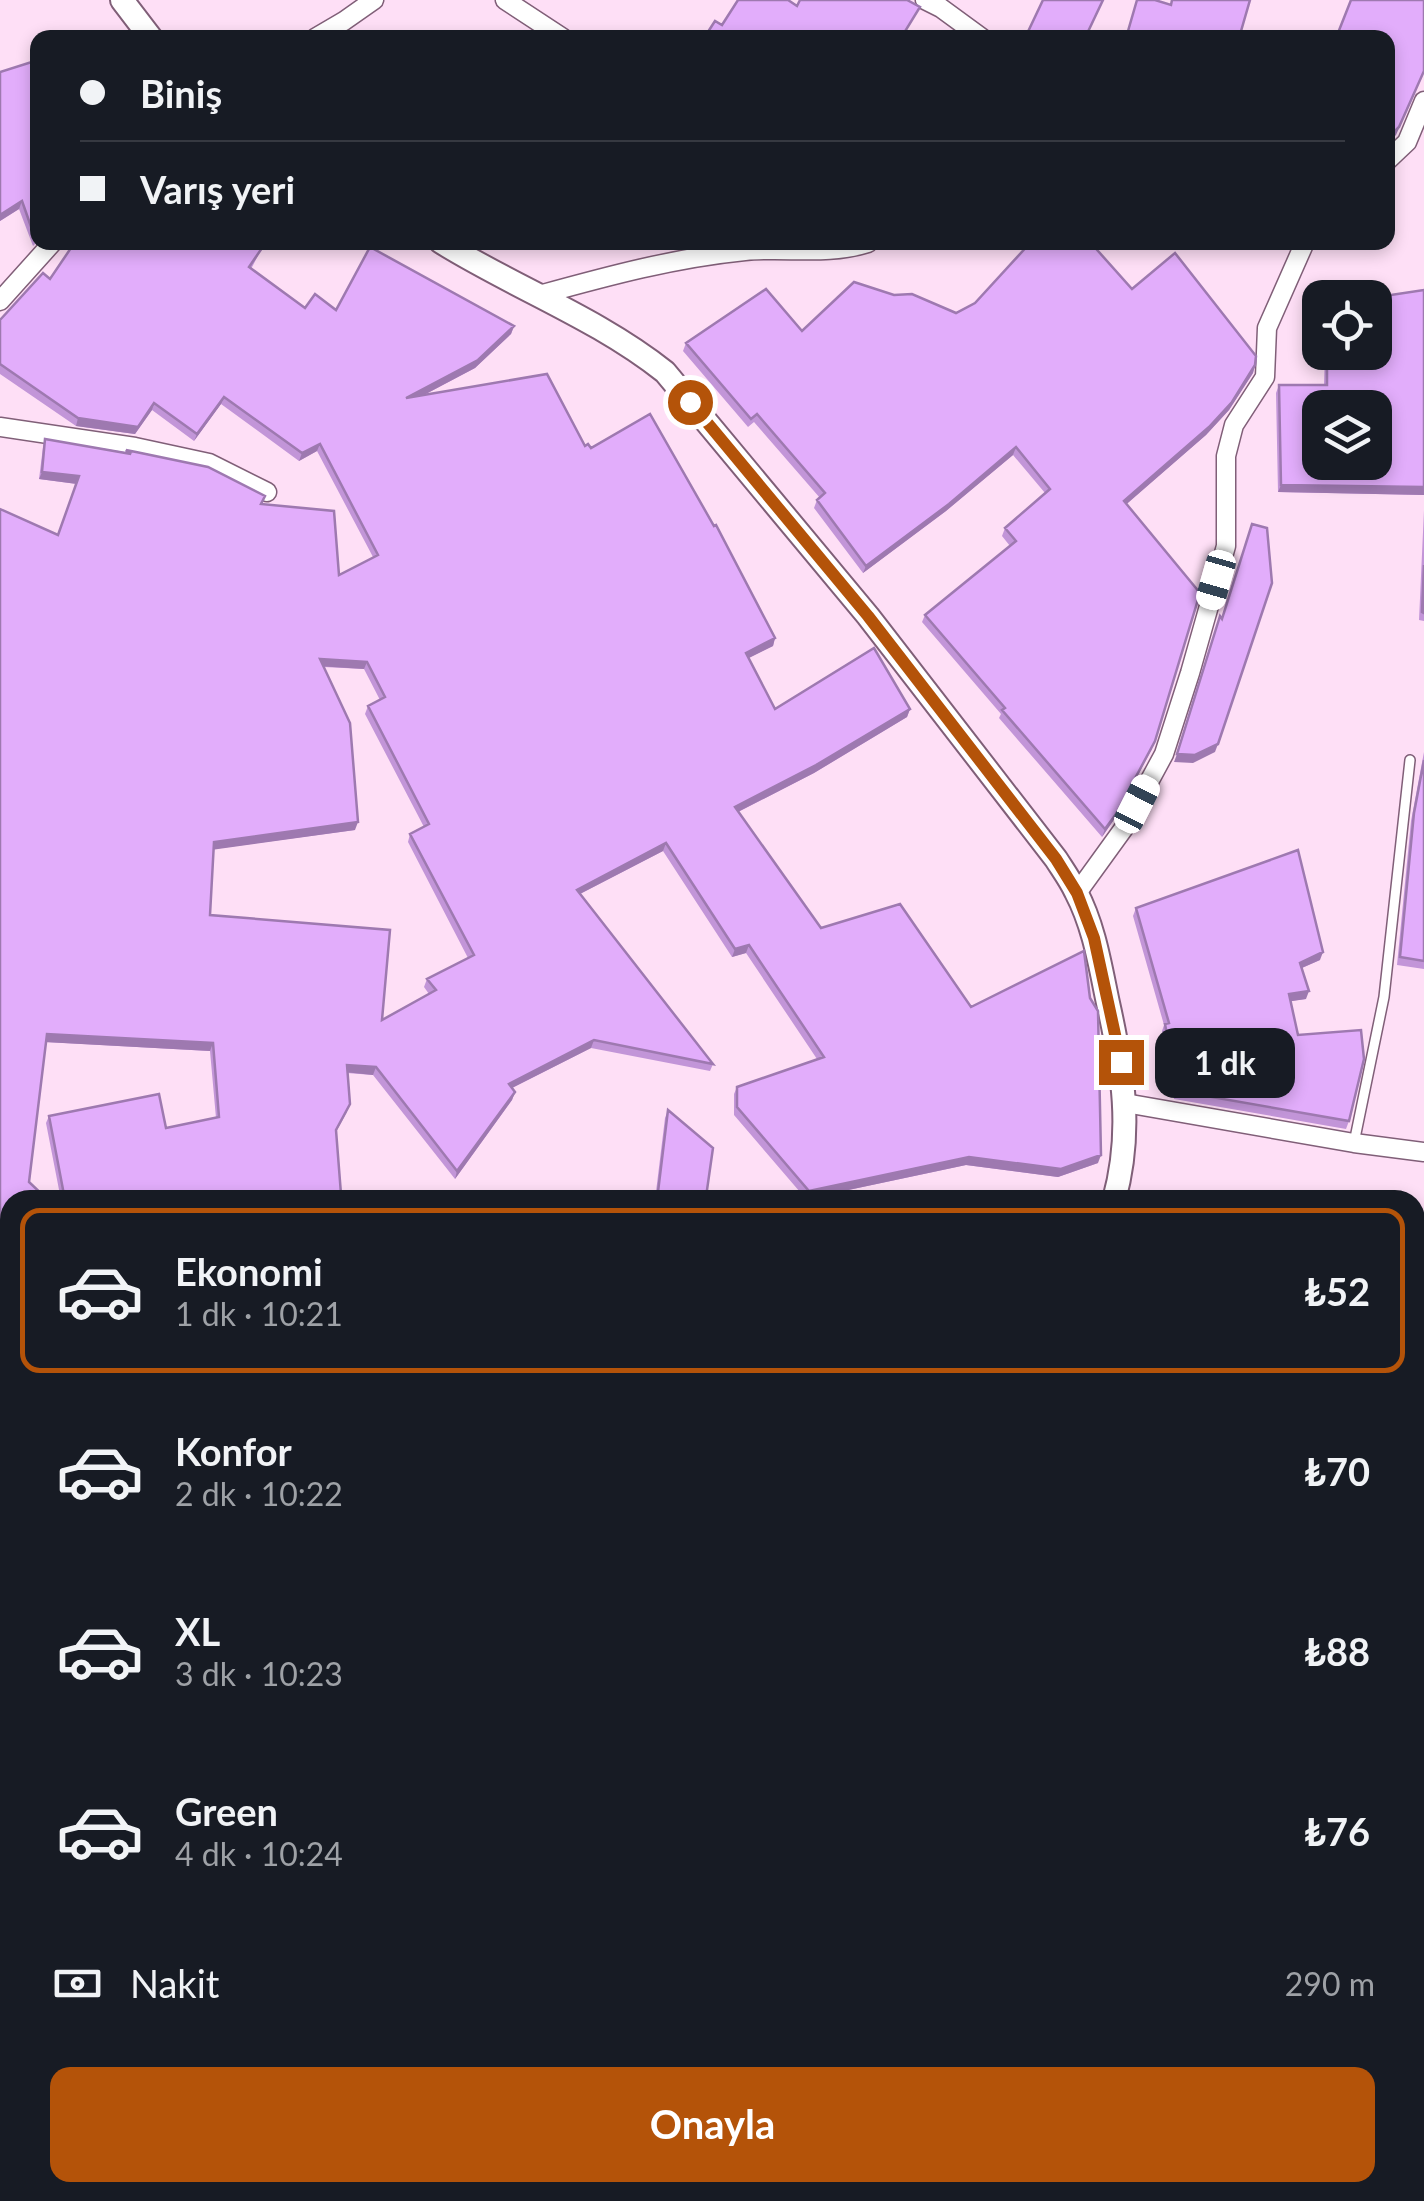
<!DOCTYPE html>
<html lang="tr">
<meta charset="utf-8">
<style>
body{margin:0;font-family:Lato,sans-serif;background:#20242c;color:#f1f3f6;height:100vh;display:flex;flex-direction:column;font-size:38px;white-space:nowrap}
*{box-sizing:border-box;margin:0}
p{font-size:32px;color:#9ea1a6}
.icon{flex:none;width:55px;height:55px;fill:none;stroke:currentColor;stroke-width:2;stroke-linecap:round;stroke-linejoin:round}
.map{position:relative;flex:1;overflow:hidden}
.side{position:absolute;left:0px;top:1190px;width:1425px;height:1012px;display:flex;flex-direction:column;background:#171b24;border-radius:30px 30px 0 0;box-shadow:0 5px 15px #0003}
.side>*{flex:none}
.banner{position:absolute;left:30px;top:30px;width:1365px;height:220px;border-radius:20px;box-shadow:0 5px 15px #0003;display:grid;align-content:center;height:220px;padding:0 50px;background:#171b24}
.buttons{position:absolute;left:1302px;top:280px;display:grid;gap:20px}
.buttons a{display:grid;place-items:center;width:90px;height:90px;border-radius:20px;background:#171b24;box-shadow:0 5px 15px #0003;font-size:50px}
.end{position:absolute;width:45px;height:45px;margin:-22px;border:12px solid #b45309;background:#fff;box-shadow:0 0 0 5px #fff}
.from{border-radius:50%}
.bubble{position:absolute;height:70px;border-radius:20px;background:#171b24;box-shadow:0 5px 15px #0003;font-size:32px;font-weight:700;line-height:70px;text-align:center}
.car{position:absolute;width:30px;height:60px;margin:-30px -15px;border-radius:12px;box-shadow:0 0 8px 2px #0007;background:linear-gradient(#fff 24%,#345 0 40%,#fff 0 76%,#345 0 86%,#fff 0)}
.banner b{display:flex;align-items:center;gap:35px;height:95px;font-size:38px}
.banner b+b{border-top:2px solid #363941}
.banner i{width:25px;height:25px;background:#f1f3f6}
ul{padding:18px 0 0;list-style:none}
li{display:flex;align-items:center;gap:30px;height:165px;margin:0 20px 15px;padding:0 30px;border:5px solid transparent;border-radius:20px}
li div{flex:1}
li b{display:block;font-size:38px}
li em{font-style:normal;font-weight:700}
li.selected{border-color:#b45309}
li>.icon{width:90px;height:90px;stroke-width:1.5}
.pay{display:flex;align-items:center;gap:25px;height:110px;padding:0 50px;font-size:38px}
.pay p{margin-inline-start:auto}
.action{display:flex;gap:20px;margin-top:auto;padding:20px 50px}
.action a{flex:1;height:115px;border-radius:20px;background:#b45309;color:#fff;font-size:40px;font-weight:700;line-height:115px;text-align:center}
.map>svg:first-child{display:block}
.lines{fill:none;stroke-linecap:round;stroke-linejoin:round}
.service-casing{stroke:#805f78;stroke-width:12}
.minor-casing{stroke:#805f78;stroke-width:21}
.tertiary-casing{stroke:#805f78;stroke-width:26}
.service{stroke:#fff;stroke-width:9}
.minor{stroke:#fff;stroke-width:18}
.tertiary{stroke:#fff;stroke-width:22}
.wall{fill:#c295d8;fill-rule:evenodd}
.shaded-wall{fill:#9e79b0}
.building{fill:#e2adfb;stroke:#9e79b0;stroke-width:2.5;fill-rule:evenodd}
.route{stroke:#b45309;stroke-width:12}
</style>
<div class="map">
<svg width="1424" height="2201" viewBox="0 0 1424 2201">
<rect width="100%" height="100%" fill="#fedff6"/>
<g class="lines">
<!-- service casing -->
<g class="service-casing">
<path id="service" d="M1354 1143 1384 997 1410 760"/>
</g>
<!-- minor casing -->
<g class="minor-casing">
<path id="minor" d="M505 0 563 38
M925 0 941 8 982 38
M315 38 344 21 374 0
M1388 160 1407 142 1424 101
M539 295C608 276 674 258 745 251 787 247 827 256 868 243
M0 301 53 242
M0 427 135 447 209 463 267 492
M1077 893 1124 828 1164 754 1190 673 1226 546V456L1234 425 1265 377 1267 328 1305 242
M1125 1103 1354 1143 1424 1152
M1384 2192 1421 2201"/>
</g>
<!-- tertiary casing -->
<g class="tertiary-casing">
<path id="tertiary" d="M122 0 151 38
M441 242C515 288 597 318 665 372L868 616 1056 859C1063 870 1071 881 1076 892 1094 926 1100 965 1108 1003 1123 1070 1133 1132 1114 1200
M533 2201 538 2192"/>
</g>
<!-- service -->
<use href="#service" class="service"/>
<!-- minor -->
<use href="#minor" class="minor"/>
<!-- tertiary -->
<use href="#tertiary" class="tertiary"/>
</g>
<!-- wall -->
<path class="wall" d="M0 72 38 241 33 246 19 209 0 221Z
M262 248 251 269 305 308 514 326 511 334 475 368 424 395 591 448 775 638 773 646 748 658 775 709H910L907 717 814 773 738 812 821 928 971 1007 1098 1163 1058 1177 966 1165 806 1199 734 1115V1094L737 1087 817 1059 746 953 732 957 663 851 580 894 713 1064 710 1071 591 1048 512 1088 515 1092 512 1100 455 1179 373 1075 347 1073V1112L336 1132 341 1194 339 1200H61L46 1123 49 1116 166 1128 216 1118 210 1051 46 1042 4 1342 5 1347 10 1346V1500L4 1506 0 1507V509L58 535 77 484 39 479 43 447 45 439 125 452 126 450 262 504 339 575 373 557 317 451 299 461 221 404 194 441 152 410 135 434 76 426 0 374V320L50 279ZM324 667 364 669 380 700 368 706 365 714 424 827 410 834 408 842 468 958 427 979 424 987 429 994 382 1020 210 915 214 849 355 830Z
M1132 289 1255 365 1253 373 1229 410 1206 435 1126 504 1152 749 1113 821 1102 837 999 718 1001 714 922 622 925 615 1010 546 1002 536 1005 528 1045 493 1013 455 946 511 863 573 814 508 817 500 820 498 754 422 748 427 683 351 686 343 802 331 894 295 956 313Z
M1424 290V495L1278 492 1276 393 1279 385H1324L1325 352H1375Z
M1424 510V621L1419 620Z
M1424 752V969L1397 965 1411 821Z
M1136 908 1320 960 1302 968 1306 999 1290 1001 1298 1035 1349 1121 1346 1129 1174 1099 1162 1031 1164 1025 1133 916Z
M668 1110 707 1190 730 1200H655L665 1118Z
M10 1878V1958L0 1954V1911Z
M0 1965 10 1970V2135L0 2131Z
M1415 1993 1424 1996V2139L1415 2135Z
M137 2192H219L216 2201H156Z
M1255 2192H1369L1405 2201H1257Z"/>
<!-- shaded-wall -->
<path class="shaded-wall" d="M1424 72 1396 135 1388 143V138Z
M22 201 19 209 0 221V215Z
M514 326 511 334 475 368 403 406 406 398Z
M1255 365 1253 373 1229 410 1206 435 1121 509 1124 501Z
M224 397 221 404 194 441 197 434Z
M154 403 152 410 135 434 76 426 78 418Z
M320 444 317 451 299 461 302 453Z
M1016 447 1013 455 946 511 863 573 866 566Z
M42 472 79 476 77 484 39 479Z
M1281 485 1424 487V495L1278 492Z
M775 638 773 646 743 661 746 653Z
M320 659 367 662 364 669 317 666Z
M910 709 907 717 814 773 732 815 735 807Z
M1155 741 1113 821 1102 837 1105 829Z
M1218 744 1215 752 1193 763 1174 762 1177 754Z
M358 822 355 830 211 850 214 842Z
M666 843 663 851 574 897 577 890Z
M749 945 746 953 732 957 735 949Z
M1323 952 1320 960 1297 970 1300 963Z
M1309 991 1306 999 1286 1002 1289 994Z
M47 1034 213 1043 210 1051 44 1042Z
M594 1040 591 1048 506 1091 509 1084Z
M347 1065 376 1067 373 1075 344 1072Z
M515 1092 512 1100 455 1179 457 1171Z
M1101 1155 1098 1163 1058 1177 966 1165 806 1199 809 1191 969 1157Z
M341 1194 339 1200H320Z
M10 1333V1341L1 1342 3 1335Z
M10 1495V1500L4 1506 0 1507V1499Z
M1424 1773V1781L1415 1782V1774Z"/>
<!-- building -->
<path class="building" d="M738 0H788L797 6 800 0H907L920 7 901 38H704L715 21 722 25Z
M1043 0H1103L1085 38H1025Z
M1137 0H1155L1171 5 1172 0H1250L1239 38H1126Z
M1351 0H1424V71L1399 127 1388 138V38H1336Z
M38 60V236L35 238 22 201 0 215V72Z
M75 242H253L262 248 249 267 305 308 315 294 336 310 370 247 514 326 478 360 406 398 547 374 585 446 588 444 591 448 650 414 714 526 716 525 775 638 746 653 775 709 874 648 910 709 816 765 735 807 821 928 900 904 971 1007 1084 951 1090 998 1098 1011 1101 1155 1061 1169 969 1157 809 1191 737 1107V1087L824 1057 749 945 735 949 666 843 577 890 713 1064 594 1040 509 1084 515 1092 457 1171 376 1067 347 1065 350 1104 336 1130 341 1194 320 1200H65L49 1116 159 1094 166 1128 219 1117 213 1043 47 1034 29 1182 48 1200H10V1333L3 1335 5 1347 10 1346V1495L6 1498 0 1499V509L58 535 79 476 42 472 45 439 131 454 126 450 136 452 208 467 265 496 261 504 334 511 339 575 378 555 320 444 302 453 224 397 197 434 154 403 138 427 78 418 0 364V320L43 273 50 279ZM320 659 367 662 385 697 368 706 429 824 410 834 474 955 427 979 436 990 382 1020 390 930 210 915 214 842 358 822 350 723Z
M1031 242H1090L1132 289 1175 253 1256 356 1255 365 1232 402 1209 427 1124 501 1200 593 1155 741 1116 814 1105 829 1002 710 1005 708 925 615 1016 541 1005 528 1050 489 1016 447 949 504 866 566 817 500 825 493 757 414 751 419 686 343 766 289 802 331 854 282 894 295 912 294 956 313 975 303Z
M1424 290V487L1281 485 1279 385H1327V352H1375V298H1371ZM1320 408H1375V462H1320Z
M1252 524 1267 528 1272 583 1218 744 1195 755 1177 754 1220 616 1222 619Z
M1424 565V613L1422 612Z
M1424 760V961L1400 957 1414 813Z
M1298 850 1323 952 1300 963 1309 991 1289 994 1298 1035 1361 1030 1364 1059 1349 1121 1177 1091 1165 1024 1169 1023 1136 908Z
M668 1110 713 1148 707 1190 730 1200H657Z
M1415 1465 1424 1472V1502L1415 1514Z
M1424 1545V1773L1415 1774V1547Z
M10 1880V1949L0 1946V1913Z
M0 1965 10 1970V2126L0 2122Z
M1415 1993 1424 1996V2130L1415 2126Z
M0 2164 10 2166V2192H97L99 2194 97 2201H0Z
M157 2192H219L215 2201H176Z
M444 2192H511L507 2201H439Z
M854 2192H911V2201H853Z
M1260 2192H1369L1405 2201H1262Z"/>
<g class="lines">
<!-- route -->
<path class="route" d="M690 402 868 616 1056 859 1077 893 1094 938 1121 1062"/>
</g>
</svg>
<div class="buttons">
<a><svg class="icon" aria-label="locate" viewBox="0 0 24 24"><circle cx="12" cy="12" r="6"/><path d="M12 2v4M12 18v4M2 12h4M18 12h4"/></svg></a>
<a><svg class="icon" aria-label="layers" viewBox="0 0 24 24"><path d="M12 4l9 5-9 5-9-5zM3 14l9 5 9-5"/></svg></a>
</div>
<i class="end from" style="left:690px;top:402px"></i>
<i class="end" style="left:1121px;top:1062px"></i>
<div class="bubble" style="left:1155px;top:1028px;width:140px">1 dk</div>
<i class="car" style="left:1216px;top:580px;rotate:196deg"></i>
<i class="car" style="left:1137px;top:804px;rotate:27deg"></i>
<div class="banner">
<b><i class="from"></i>Biniş</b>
<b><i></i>Varış yeri</b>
</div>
<section class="side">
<ul>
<li class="selected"><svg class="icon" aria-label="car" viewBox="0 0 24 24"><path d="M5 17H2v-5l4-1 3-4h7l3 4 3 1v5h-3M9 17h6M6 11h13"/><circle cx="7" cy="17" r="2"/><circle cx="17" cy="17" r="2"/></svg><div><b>Ekonomi</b><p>1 dk · 10:21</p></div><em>₺52</em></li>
<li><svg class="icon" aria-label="car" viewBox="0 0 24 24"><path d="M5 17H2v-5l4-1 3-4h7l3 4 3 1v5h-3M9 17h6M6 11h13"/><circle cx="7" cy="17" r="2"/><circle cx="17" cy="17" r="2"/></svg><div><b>Konfor</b><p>2 dk · 10:22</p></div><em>₺70</em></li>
<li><svg class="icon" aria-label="car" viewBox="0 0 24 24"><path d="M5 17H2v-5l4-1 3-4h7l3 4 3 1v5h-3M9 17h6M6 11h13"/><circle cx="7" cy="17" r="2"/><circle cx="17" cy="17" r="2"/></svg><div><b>XL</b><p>3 dk · 10:23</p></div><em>₺88</em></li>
<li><svg class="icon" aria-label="car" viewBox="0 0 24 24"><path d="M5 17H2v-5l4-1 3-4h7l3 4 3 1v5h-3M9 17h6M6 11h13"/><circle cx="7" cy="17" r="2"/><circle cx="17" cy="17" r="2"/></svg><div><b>Green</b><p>4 dk · 10:24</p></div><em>₺76</em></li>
</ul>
<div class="pay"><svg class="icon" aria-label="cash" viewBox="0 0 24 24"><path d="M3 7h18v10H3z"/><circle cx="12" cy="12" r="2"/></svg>Nakit<p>290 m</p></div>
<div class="action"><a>Onayla</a></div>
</section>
</div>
